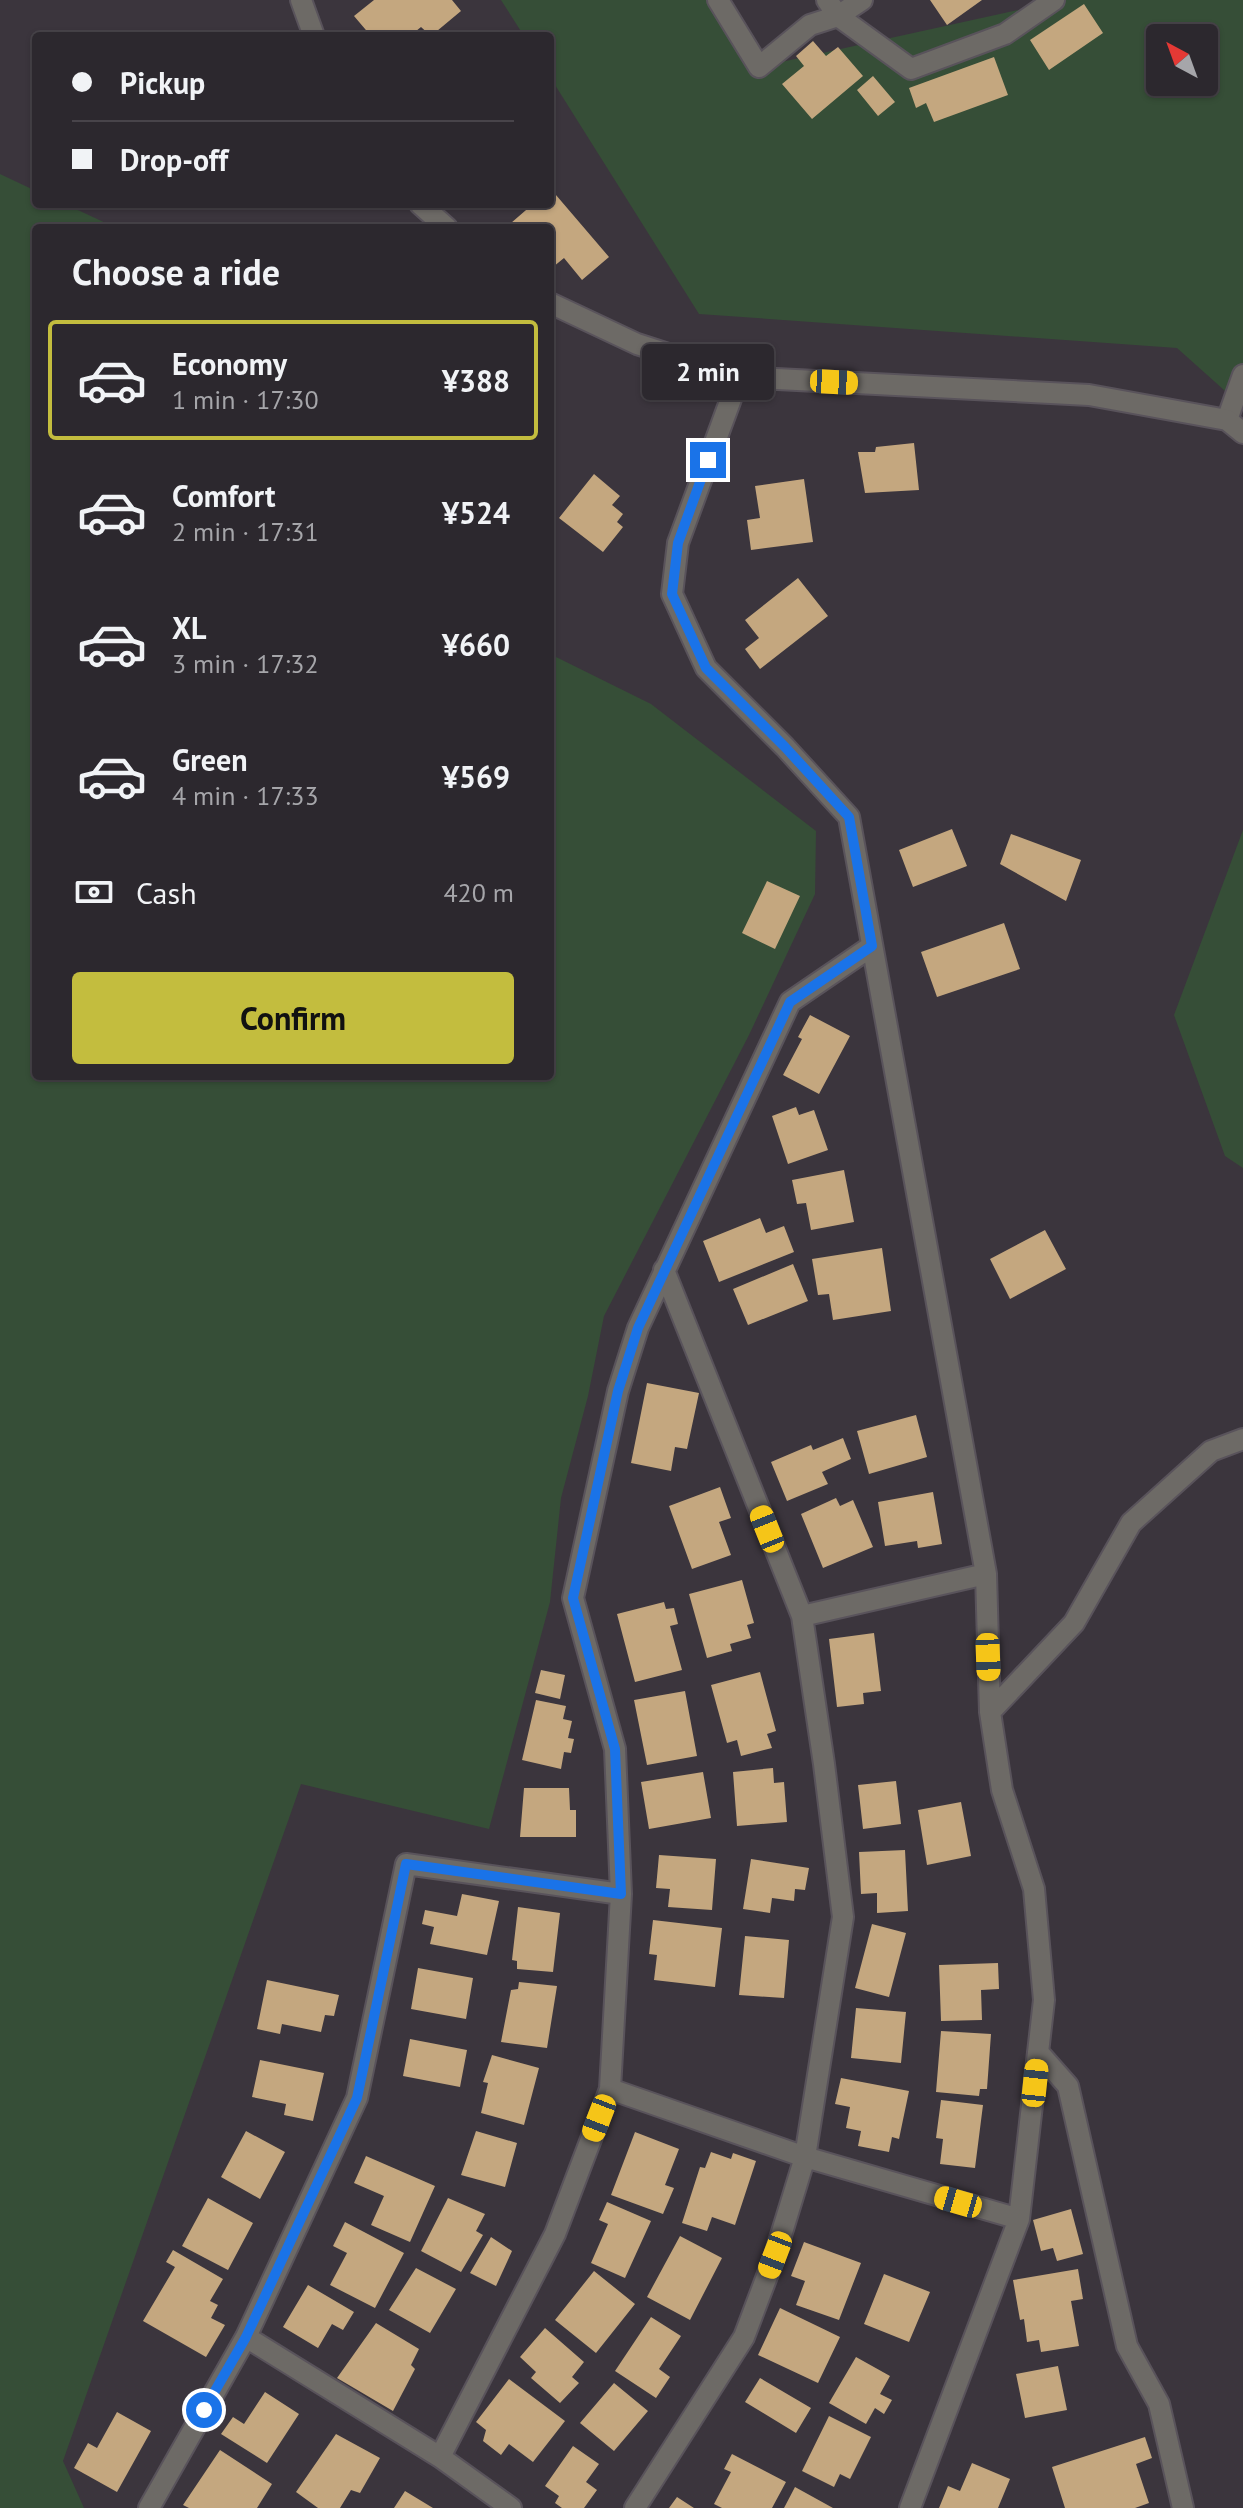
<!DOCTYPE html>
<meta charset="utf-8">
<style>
body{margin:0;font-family:"PT Sans",sans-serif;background:#38343a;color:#f1f3f6;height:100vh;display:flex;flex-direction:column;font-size:30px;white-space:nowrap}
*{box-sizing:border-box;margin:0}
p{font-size:26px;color:#a6a6aa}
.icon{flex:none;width:44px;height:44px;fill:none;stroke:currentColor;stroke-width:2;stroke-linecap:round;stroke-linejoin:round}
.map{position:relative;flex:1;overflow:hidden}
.details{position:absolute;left:32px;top:224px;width:522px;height:856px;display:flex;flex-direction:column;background:#2c282e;border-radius:8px;box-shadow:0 2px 6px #0004,0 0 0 2px #48444a}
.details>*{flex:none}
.hud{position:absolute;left:32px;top:32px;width:522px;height:176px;border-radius:8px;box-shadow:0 2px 6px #0004,0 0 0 2px #48444a;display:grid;align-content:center;height:176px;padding:0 40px;background:#2c282e}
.needle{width:52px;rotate:319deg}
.fabs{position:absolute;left:1146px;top:24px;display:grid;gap:16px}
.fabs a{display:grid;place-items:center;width:72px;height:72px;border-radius:8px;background:#2c282e;box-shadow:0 2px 6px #0004,0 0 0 2px #48444a;font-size:40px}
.end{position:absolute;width:36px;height:36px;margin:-18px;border:10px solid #1a73e8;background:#fff;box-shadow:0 0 0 4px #fff}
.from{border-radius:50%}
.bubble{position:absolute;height:56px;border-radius:8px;background:#2c282e;box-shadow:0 2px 6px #0004,0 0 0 2px #48444a;font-size:26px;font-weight:600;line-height:56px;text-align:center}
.car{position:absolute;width:24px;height:48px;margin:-24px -12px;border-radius:10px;box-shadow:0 0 6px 2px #0007;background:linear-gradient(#f5c518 24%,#345 0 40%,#f5c518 0 76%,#345 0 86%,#f5c518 0)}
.hud b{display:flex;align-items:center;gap:28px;height:76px;font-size:30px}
.hud b+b{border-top:2px solid #48444a}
.hud i{width:20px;height:20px;background:#f1f3f6}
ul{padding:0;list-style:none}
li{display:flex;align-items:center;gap:24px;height:120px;margin:0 16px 12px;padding:0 24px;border:4px solid transparent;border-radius:8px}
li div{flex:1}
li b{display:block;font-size:30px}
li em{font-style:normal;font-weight:600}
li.active{border-color:#c3bd3e}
li>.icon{width:72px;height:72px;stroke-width:1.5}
h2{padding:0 40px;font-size:36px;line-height:96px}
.pay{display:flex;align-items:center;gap:20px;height:88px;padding:0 40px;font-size:30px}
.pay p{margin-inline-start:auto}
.button{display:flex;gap:16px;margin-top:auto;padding:16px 40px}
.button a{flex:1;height:92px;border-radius:8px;background:#c3bd3e;color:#111;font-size:32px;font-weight:600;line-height:92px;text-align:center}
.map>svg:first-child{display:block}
.green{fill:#364e37;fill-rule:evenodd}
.building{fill:#c4a77f}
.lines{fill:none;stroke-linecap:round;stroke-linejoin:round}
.lane-casing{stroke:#59535b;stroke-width:24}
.street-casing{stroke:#59535b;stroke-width:24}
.lane{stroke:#6d6a66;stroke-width:20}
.street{stroke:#6d6a66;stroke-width:20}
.route{stroke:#1a73e8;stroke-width:10}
</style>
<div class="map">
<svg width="1243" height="2508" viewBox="0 0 1243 2508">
<rect width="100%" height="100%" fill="#3b353d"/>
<!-- green -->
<path class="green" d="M501 0H711L759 67 1064 0H1243V407L1177 348 699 314 550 77V36H524ZM1160 38H1204V82H1160Z
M0 174 36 191V204H65L110 225V228H36V1076H550V654L651 704 816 831 815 894 749 1035 604 1316 588 1396 561 1498 550 1602 489 1829 301 1784 63 2461 84 2508H0Z
M1243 830V1168L1225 1156 1174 1015Z"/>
<!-- building -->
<path class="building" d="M374 0H452L461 11 431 36 421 27 410 36H371L354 16Z
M930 0H982L947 25Z
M1084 4 1103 33 1049 70 1030 40Z
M813 41 826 56 838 47 863 76 812 119 782 84 804 66 796 56Z
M994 57 1008 95 934 122 926 103 916 108 909 88Z
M873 76 895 102 878 116 857 90Z
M550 188 609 257 582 280 564 258 553 267 550 264V228H515L511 223 533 204H550Z
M914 443 919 490 865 493 858 452H875L876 447Z
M594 474 620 496 612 505 623 514 617 522 623 527 603 552 559 518Z
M804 479 813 542 751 550 747 520 760 518 755 486Z
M798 578 828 616 760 669 745 649 759 638 745 620Z
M952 829 967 866 913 887 899 850Z
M1011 834 1081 860 1066 901 1000 864Z
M767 881 800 896 775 949 742 933Z
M1004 923 1020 969 937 997 921 952Z
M810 1015 850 1036 819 1094 783 1075 802 1039 798 1037Z
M796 1107 799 1115 814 1110 828 1150 788 1164 772 1116Z
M844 1170 854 1222 811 1230 806 1203 797 1204 792 1180Z
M760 1218 766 1233 784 1226 794 1252 719 1282 703 1241Z
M1045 1230 1066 1269 1010 1299 990 1259Z
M882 1248 891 1311 833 1320 829 1294 818 1295 812 1259Z
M793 1264 808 1301 748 1325 733 1289Z
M647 1383 699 1393 687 1449 675 1447 671 1471 631 1463Z
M916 1415 927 1457 869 1474 857 1431Z
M843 1438 851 1459 822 1472 828 1484 787 1501 771 1462 811 1445 813 1450Z
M720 1487 731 1518 719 1522 731 1555 692 1569 669 1506Z
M933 1492 942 1544 918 1548 917 1541 885 1546 878 1502Z
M836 1498 840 1506 853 1500 873 1547 823 1568 801 1514Z
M742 1580 754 1623 747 1625 751 1638 730 1644 732 1651 707 1658 689 1594Z
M664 1602 666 1609 674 1608 678 1624 670 1626 682 1670 635 1682 617 1614Z
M874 1633 881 1691 863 1693 864 1704 837 1707 829 1639Z
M541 1670 565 1675 560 1699 535 1693Z
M760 1672 776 1731 767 1734 772 1748 741 1756 737 1740 727 1743 711 1685Z
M685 1691 697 1756 647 1765 634 1700Z
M536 1700 566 1706 563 1719 572 1721 568 1738 574 1739 571 1753 564 1752 561 1769 522 1760Z
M773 1768 774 1783 784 1782 787 1822 737 1826 733 1772Z
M703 1772 711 1818 649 1829 641 1782Z
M896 1781 901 1824 863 1829 858 1785Z
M524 1788H569L570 1810H576V1837H520Z
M961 1802 971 1856 927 1865 918 1810Z
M905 1850 908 1911 877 1913V1893L861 1894 859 1852Z
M659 1855 716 1859 712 1910 668 1907 670 1889 656 1888Z
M751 1859 809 1868 805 1890 795 1889 794 1901 772 1898 770 1913 743 1909Z
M462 1894 499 1901 487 1955 430 1944 434 1927 422 1924 425 1910 457 1916Z
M518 1907 560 1913 553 1972 517 1969V1961L512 1960Z
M653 1920 722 1928 715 1987 654 1980 657 1955 649 1954Z
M872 1924 906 1933 889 1997 855 1988Z
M745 1936 789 1940 784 1998 739 1995Z
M998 1963 999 1989 981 1990 982 2020 941 2021 939 1965Z
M418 1968 473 1978 466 2019 411 2009Z
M267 1980 339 1995 334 2016 325 2015 321 2032 282 2024 280 2034 257 2029Z
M519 1982 557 1986 547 2048 501 2042 511 1990 518 1989Z
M856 2008 906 2012 901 2063 851 2058Z
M941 2031 991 2034 987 2089H980L979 2096 936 2092Z
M410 2039 467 2050 460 2087 403 2076Z
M492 2055 539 2068 524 2125 481 2113 488 2083 483 2082Z
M260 2060 324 2073 313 2121 284 2115 286 2104 252 2097Z
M841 2078 909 2091 899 2139 892 2137 889 2152 858 2146 861 2131 846 2128 850 2107 835 2104Z
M941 2100 983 2105 975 2168 940 2164 943 2139 936 2138Z
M246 2131 285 2152 260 2199 221 2177Z
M476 2131 517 2143 505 2187 461 2175Z
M635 2132 679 2149 665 2185 674 2188 663 2214 611 2195Z
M711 2152 731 2159 733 2153 756 2161 735 2225 712 2217 707 2231 682 2223 700 2167 705 2168Z
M366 2156 435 2186 410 2242 371 2225 384 2196 354 2183Z
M208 2198 253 2223 228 2270 182 2246Z
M448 2198 485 2214 476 2231 483 2235 461 2272 421 2251Z
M607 2202 651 2221 625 2278 591 2263 608 2224 599 2220Z
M1071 2209 1083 2254 1057 2261 1053 2248 1041 2251 1033 2220Z
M345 2222 404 2253 375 2308 330 2285 347 2253 333 2246Z
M680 2236 722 2258 690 2320 647 2297Z
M491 2237 512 2251 496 2286 470 2273Z
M804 2242 861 2263 839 2320 796 2305 805 2281 791 2276Z
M173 2250 223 2279 210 2301 218 2305 211 2318 225 2325 206 2357 143 2321 175 2267 166 2262Z
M416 2268 456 2289 430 2333 389 2310Z
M1078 2269 1083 2299 1071 2301 1079 2346 1041 2352 1039 2340 1027 2342 1024 2319 1020 2320 1013 2280Z
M594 2271 635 2304 596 2353 555 2320Z
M884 2274 930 2292 909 2342 864 2324Z
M308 2285 354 2312 343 2330 332 2324 318 2348 283 2327Z
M780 2308 840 2337 818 2383 758 2355Z
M651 2317 681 2336 659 2369 670 2377 656 2398 615 2371Z
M376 2323 419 2349 411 2365 415 2369 393 2411 337 2378Z
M545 2328 584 2362 572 2377 579 2383 560 2403 531 2378 536 2372 520 2357Z
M856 2357 890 2376 880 2394 892 2400 884 2414 875 2408 866 2424 829 2403Z
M1058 2366 1067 2410 1025 2418 1016 2374Z
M760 2378 811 2408 796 2433 745 2402Z
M509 2379 565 2421 533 2462 509 2444 501 2455 483 2441 486 2430 476 2422Z
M614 2383 648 2411 614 2451 580 2423Z
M265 2392 299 2414 267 2463 221 2434 233 2417 244 2424Z
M117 2412 151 2431 117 2492 74 2468 88 2443 97 2448Z
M829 2416 871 2437 850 2479 840 2474 834 2487 802 2471Z
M336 2434 380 2458 360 2493 351 2490 340 2508H318L296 2492Z
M1145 2437 1152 2458 1136 2464 1149 2503 1135 2508H1065L1052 2467Z
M573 2446 599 2464 586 2482 597 2490 584 2508H562L555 2503 559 2496 545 2486Z
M220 2450 272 2484 257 2508H189L183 2505Z
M732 2454 786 2482 772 2508H722L714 2504 731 2472 724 2469Z
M972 2463 1010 2479 998 2508H939L948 2486 960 2491Z
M795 2487 833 2508H784Z
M405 2491 433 2508H394Z
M677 2497 694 2508H669Z"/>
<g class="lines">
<!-- lane casing -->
<g class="lane-casing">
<path id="lane" d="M1227 420 1243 375"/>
</g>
<!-- street casing -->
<g class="street-casing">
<path id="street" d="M301 0 314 36
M718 0 759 67 810 25 838 16 862 0
M827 0 838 16 911 69 1005 34 1054 0
M420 204 447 228
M550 303 637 344 739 377 1089 395 1227 420 1243 433
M739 377 678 543 672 594 706 668 785 747 849 817 986 1574 990 1712 1002 1790 1034 1889 1044 2000 1019 2219 910 2508
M802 1616 986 1574
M990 1712 1074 1623 1131 1523 1211 1451 1243 1439
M1038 2052 1068 2086 1127 2346 1159 2404 1183 2508
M610 2089 805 2157 1019 2219
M246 2337 440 2457 511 2508
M440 2457 555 2234 610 2089 621 1894
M149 2508 246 2337 357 2098 406 1864 621 1894 615 1749 573 1598 618 1391 638 1328 790 1002 872 946
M635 2508 744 2337 775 2255 805 2157 843 1917 824 1764 802 1616 664 1270"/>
</g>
<!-- lane -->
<use href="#lane" class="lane"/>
<!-- street -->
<use href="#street" class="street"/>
</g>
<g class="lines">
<!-- route -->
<path class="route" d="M204 2410 246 2337 357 2098 406 1864 621 1894 615 1749 573 1598 618 1391 638 1328 790 1002 872 946 849 817 785 747 706 668 672 594 678 543 708 460"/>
</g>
</svg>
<div class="fabs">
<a><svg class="needle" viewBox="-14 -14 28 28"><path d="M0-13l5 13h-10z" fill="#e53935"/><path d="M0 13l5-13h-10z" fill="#a6a6aa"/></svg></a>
</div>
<i class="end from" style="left:204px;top:2410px"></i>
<i class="end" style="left:708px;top:460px"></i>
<div class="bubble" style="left:642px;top:344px;width:132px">2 min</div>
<i class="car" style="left:834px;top:382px;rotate:93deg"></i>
<i class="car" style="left:767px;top:1529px;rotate:338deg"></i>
<i class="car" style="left:988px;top:1657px;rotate:178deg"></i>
<i class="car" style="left:1035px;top:2083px;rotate:6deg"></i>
<i class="car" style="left:599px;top:2118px;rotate:201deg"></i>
<i class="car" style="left:958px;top:2202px;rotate:286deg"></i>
<i class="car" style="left:775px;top:2255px;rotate:201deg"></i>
<div class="hud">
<b><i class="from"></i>Pickup</b>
<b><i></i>Drop-off</b>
</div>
<section class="details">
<h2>Choose a ride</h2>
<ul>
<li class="active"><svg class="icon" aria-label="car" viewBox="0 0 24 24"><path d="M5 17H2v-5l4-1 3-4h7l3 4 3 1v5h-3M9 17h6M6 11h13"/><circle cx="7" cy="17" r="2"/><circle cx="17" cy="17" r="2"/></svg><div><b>Economy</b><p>1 min · 17:30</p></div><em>¥388</em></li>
<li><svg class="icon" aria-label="car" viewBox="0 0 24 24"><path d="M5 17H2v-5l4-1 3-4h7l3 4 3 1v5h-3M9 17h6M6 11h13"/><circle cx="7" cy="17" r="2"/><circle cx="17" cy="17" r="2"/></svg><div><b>Comfort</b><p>2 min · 17:31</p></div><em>¥524</em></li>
<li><svg class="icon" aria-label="car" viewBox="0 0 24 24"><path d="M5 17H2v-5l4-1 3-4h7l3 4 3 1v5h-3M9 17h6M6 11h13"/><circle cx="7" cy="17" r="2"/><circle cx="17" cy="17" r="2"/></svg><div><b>XL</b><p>3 min · 17:32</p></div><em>¥660</em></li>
<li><svg class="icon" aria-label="car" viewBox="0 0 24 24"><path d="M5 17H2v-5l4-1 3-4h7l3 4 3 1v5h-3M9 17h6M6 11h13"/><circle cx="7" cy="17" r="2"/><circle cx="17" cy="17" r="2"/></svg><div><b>Green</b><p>4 min · 17:33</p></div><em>¥569</em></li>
</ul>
<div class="pay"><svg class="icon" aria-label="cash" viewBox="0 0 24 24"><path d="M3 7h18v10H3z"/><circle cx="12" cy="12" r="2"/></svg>Cash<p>420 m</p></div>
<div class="button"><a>Confirm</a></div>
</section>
</div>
